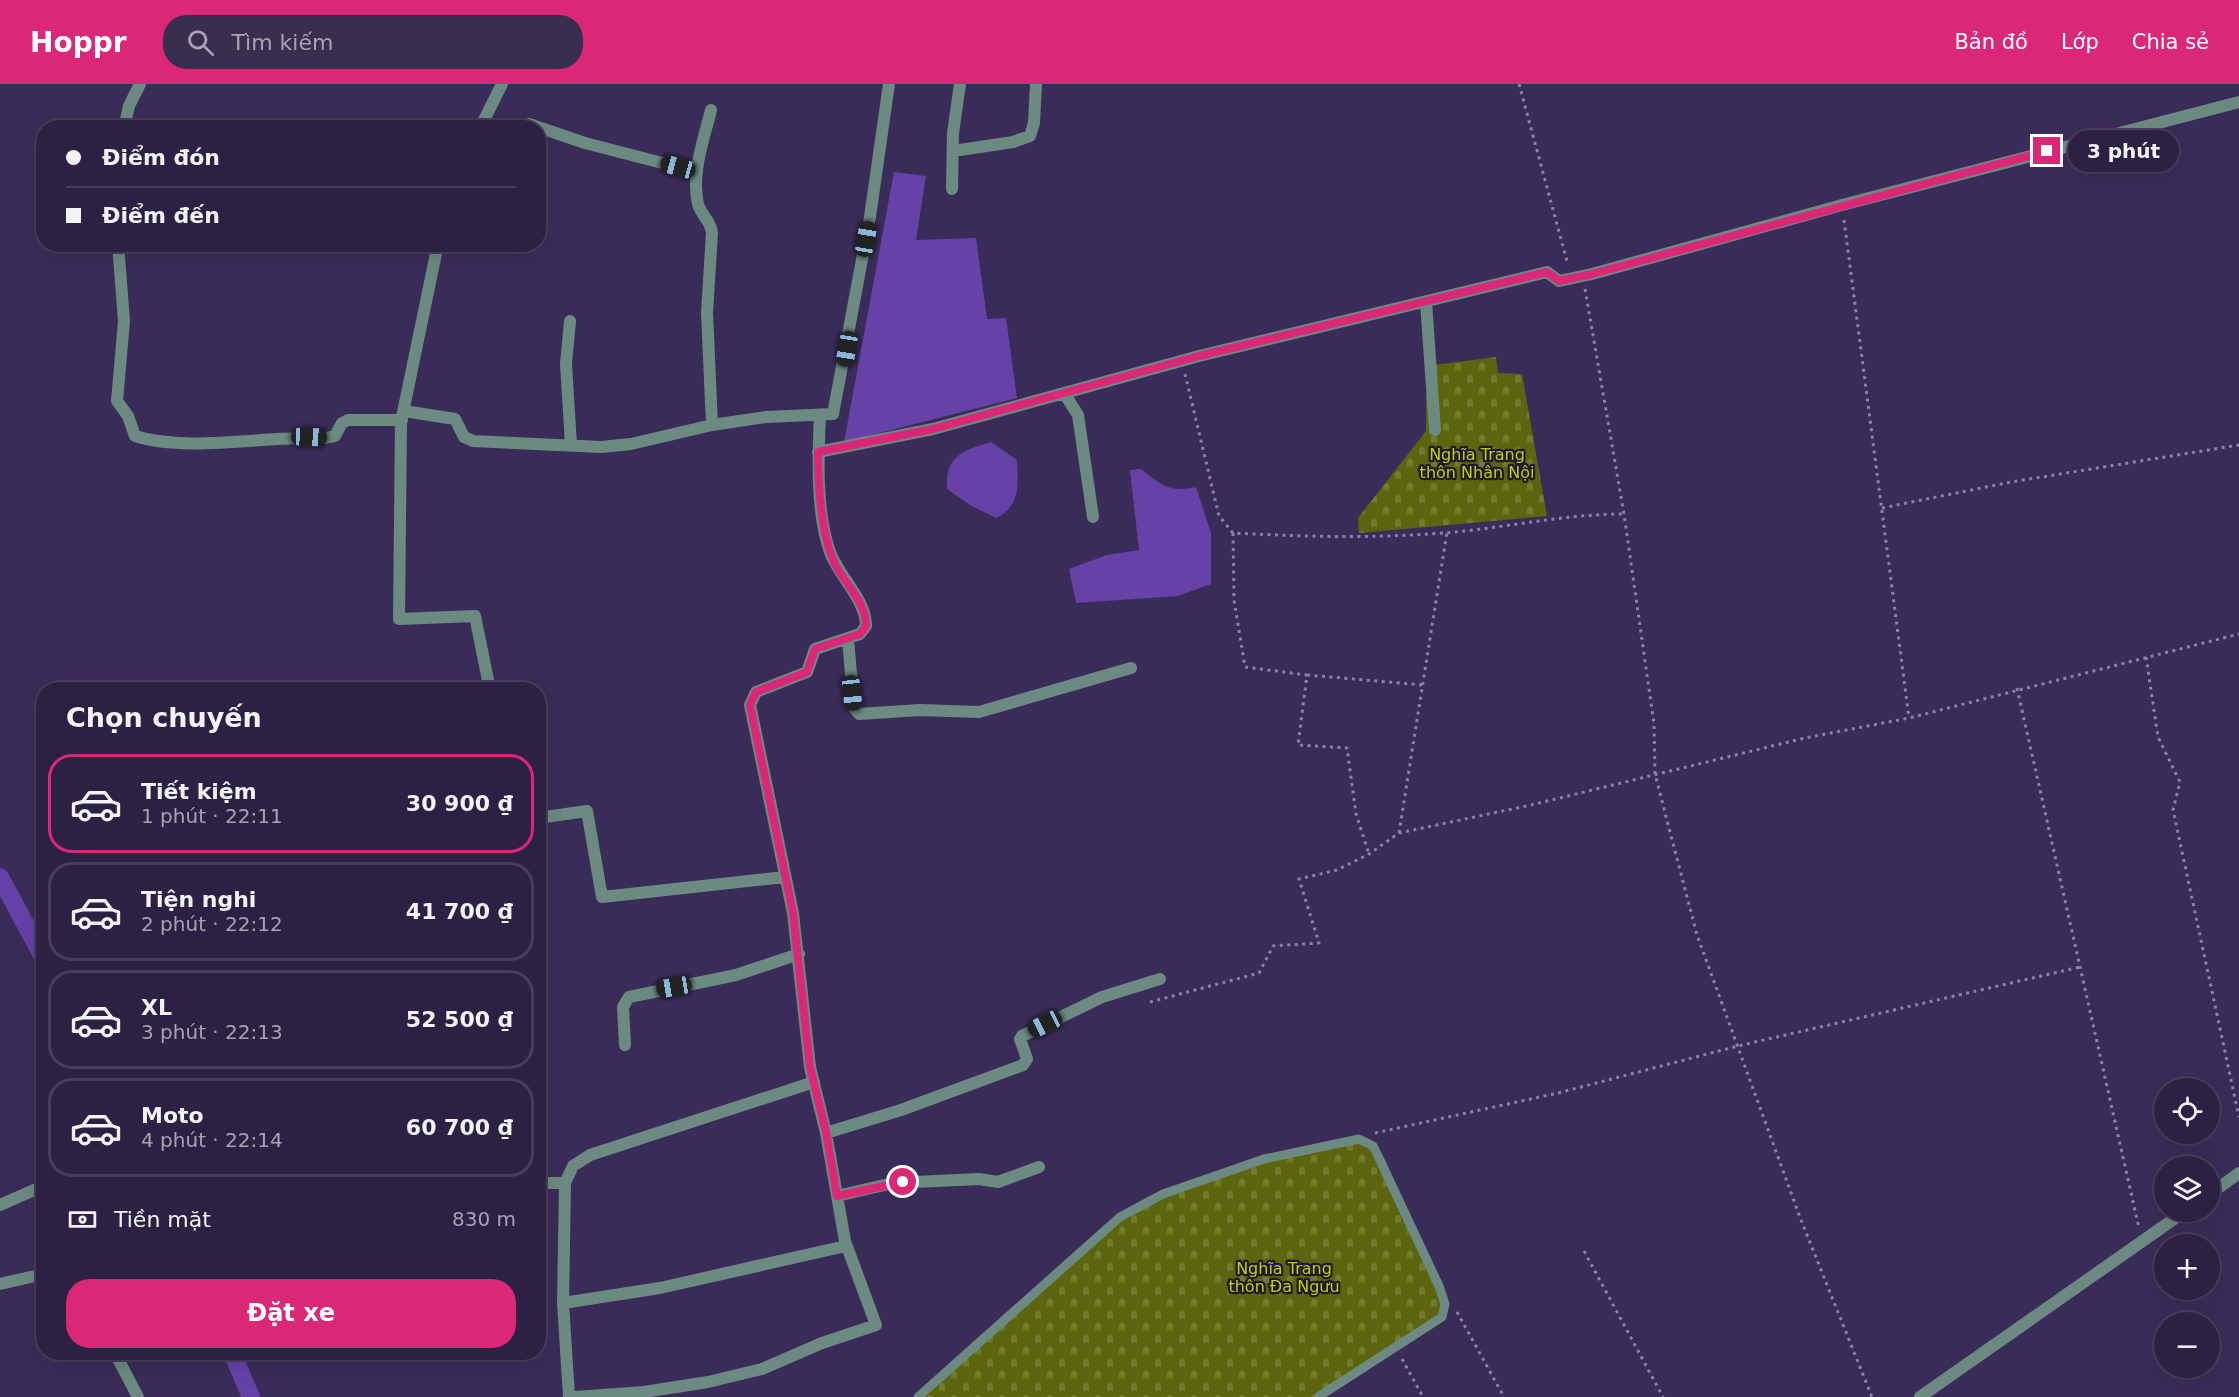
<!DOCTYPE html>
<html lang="vi">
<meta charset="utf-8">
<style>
body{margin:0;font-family:"DejaVu Sans",sans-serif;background:#382e4d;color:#f1f3f6;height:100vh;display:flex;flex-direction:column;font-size:22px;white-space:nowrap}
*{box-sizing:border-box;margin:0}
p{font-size:20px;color:#a6a3b2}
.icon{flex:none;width:33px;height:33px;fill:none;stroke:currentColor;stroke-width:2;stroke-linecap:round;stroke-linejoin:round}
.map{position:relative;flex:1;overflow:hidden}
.panel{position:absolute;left:36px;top:598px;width:510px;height:678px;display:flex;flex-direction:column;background:#2c2142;border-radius:24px;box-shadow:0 6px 24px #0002,0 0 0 2px #483e5b}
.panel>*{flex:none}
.banner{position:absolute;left:36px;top:36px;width:510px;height:132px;border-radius:24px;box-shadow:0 6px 24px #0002,0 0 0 2px #483e5b;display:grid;align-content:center;height:132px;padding:0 30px;background:#2c2142}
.fabs{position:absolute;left:2154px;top:994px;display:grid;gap:12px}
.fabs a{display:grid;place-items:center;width:66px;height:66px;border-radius:50%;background:#2c2142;box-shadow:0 6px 24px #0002,0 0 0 2px #483e5b;font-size:30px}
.end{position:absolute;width:27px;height:27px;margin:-14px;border:8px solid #db2777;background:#fff;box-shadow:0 0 0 3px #fff}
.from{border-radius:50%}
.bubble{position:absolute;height:42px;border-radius:21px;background:#2c2142;box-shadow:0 6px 24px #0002,0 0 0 2px #483e5b;font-size:20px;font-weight:600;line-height:42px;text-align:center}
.car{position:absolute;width:18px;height:36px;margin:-18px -9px;border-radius:8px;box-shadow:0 0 4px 2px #0007;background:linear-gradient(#222 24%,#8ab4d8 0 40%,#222 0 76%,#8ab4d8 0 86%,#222 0)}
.banner b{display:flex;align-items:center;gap:21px;height:57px;font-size:22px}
.banner b+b{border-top:2px solid #483e5b}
.banner i{width:15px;height:15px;background:#f1f3f6}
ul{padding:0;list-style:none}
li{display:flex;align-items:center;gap:18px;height:99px;margin:0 12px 9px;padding:0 18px;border:3px solid #483e5b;border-radius:24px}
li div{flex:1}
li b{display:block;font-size:22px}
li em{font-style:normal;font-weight:600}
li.active{border-color:#db2777}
li>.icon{width:54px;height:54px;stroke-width:1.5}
h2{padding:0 30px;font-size:27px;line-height:72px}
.pay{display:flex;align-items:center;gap:15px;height:66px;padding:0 30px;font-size:22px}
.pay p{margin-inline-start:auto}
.button{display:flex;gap:12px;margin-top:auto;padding:12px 30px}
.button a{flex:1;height:69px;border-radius:24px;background:#db2777;color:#fff;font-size:24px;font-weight:600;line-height:69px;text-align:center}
header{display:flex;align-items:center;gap:36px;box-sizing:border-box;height:84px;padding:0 30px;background:#db2777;color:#fff}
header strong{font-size:28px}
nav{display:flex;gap:33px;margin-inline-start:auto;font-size:21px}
.search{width:420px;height:54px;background:#382e4d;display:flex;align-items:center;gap:15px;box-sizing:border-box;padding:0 21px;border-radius:24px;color:#a6a3b2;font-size:22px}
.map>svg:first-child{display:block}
.cemetery{fill:url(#cemetery-stones)}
.water{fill:#6642a8}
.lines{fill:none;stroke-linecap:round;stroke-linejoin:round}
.canal{stroke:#6642a8;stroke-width:18}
.path{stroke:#8c82a6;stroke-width:3;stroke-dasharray:3 4.5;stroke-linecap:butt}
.service{stroke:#6d8a82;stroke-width:9}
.minor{stroke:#6d8a82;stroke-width:12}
.route{stroke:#db2777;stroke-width:8}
.labels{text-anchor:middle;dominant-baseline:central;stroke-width:4.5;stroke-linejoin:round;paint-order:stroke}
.park-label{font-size:16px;fill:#bed209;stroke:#1f192d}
</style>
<header>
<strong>Hoppr</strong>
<div class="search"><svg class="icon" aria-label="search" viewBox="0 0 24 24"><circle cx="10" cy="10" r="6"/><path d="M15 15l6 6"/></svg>Tìm kiếm</div>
<nav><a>Bản đồ</a><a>Lớp</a><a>Chia sẻ</a></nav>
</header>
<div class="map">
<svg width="2239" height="1313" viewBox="0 0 2239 1313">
<defs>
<pattern id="cemetery-stones" width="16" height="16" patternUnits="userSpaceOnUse" patternTransform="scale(1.5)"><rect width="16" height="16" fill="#5b650d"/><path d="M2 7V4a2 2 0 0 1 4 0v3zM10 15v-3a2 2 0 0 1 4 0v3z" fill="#737b31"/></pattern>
</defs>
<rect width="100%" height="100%" fill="#3a2c58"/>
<!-- cemetery -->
<path class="cemetery" d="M1496 273 1498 289 1522 290 1547 432 1359 449 1358 434 1426 347V282Z
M1351 1056 1373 1062 1445 1226 1318 1313H918L1120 1133 1163 1110 1264 1075Z"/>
<!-- water -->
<path class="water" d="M894 88 926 92 916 156 976 154 987 235 1006 234 1017 314 844 358Z
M991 358 1017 376C1018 400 1021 422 996 434L970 421 947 405C945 371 963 367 991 358Z
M1141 385C1161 401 1170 409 1196 403L1211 449V500L1178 512 1076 519 1069 485 1107 471 1139 466 1130 386Z"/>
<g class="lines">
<!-- canal -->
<path class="canal" d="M0 793 44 875
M232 1269 251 1313"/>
<!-- path -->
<path class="path" d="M1519 0 1568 181
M1844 136 1909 634
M1585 205 1624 430 1654 640 1655 690 1670 748 1697 851 1801 1136 1872 1313
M1185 290 1219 432 1233 449C1311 453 1387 455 1465 447 1518 441 1570 430 1624 430
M1882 424 2011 398 2239 361
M1233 449 1234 516 1245 583 1307 591 1298 661 1347 664 1356 730 1369 770
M2146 573 2158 653 2180 698 2173 726 2239 1033
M1307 591 1423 601
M2017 604 2139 1144
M1399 749 1447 448
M1150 918 1259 889 1273 862 1319 859 1299 795 1337 786 1369 770 1399 749 1531 721 1805 654 1909 634 2239 550
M1375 1049 1558 1009 1738 962 2080 883
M1584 1167 1663 1313
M1457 1228 1504 1313
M1402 1275 1423 1313"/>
<!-- service -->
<path class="service" d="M918 1313 1120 1133 1163 1110 1264 1075 1359 1055 1373 1062 1379 1074 1439 1202 1445 1220 1442 1233 1318 1313"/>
<!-- minor -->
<path class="minor" d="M711 26C704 55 691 89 698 120 701 131 711 137 712 149L707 229 712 341
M124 44 129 22 140 0
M480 44 502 0
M517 44 529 40 585 59 697 88
M953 67 1013 58 1030 52 1034 39 1036 0
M952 105 953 49 960 0
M118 160 124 237 117 317 128 332 135 352C188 369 269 351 326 354L335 352 342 339 348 336H402
M438 160 401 338 399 535 475 532 490 606
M1426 218 1435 346
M570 237 566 280 571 361
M1064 309 1078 331 1093 433
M404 327 455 335 464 353 473 357 601 363 631 360 712 341 766 333 833 330 870 133 889 0
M818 368 933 345 1199 272 1547 188 1559 197 1592 190 1842 121 2239 18
M848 555 854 624 859 630 920 626 979 628 1131 584
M538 734 587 727 602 813 785 793
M625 961 623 923 629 913 736 891 799 870
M826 1049 901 1026 1023 981 1027 975 1020 955 1022 952 1102 913 1160 895
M538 1099H565
M2210 1110 2239 1089
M837 1112 893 1099 979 1095 998 1098 1039 1083
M0 1121 34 1106
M0 1200 44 1190
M563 1219 660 1204 846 1162
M115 1269 138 1313
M569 1313 563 1219 565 1099 573 1082 590 1071 814 998
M575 1313 644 1308 708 1298 762 1285 822 1259 876 1241 845 1157 826 1049 810 983 793 829 750 621 756 608 807 588 815 565 860 550 866 542C866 515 839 493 830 468 816 429 818 372 820 331
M1920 1313 2184 1128"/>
</g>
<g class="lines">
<!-- route -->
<path class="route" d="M903 1098 837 1112 826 1048 810 983 793 829 750 621 756 608 807 588 815 565 860 550 866 542C866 518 845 500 835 480 821 451 818 400 818 368L933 345 1199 272 1547 188 1559 197 1592 190 2047 67"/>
</g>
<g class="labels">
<!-- park labels -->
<g class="park-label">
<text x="1477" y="370">Nghĩa Trang<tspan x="1477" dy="18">thôn Nhân Nội</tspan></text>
<text x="1284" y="1184">Nghĩa Trang<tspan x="1284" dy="18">thôn Đa Ngưu</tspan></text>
</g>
</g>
</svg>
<div class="fabs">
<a><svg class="icon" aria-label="locate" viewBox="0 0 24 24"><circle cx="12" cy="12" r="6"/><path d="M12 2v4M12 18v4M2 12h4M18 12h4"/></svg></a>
<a><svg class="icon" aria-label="layers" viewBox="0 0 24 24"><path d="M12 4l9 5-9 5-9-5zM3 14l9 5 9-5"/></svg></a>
<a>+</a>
<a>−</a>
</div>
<i class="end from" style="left:903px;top:1098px"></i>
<i class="end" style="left:2047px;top:67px"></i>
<div class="bubble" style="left:2068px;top:46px;width:111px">3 phút</div>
<i class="car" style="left:678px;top:83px;rotate:285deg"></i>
<i class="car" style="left:866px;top:155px;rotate:10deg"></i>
<i class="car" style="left:847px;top:265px;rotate:190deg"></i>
<i class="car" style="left:309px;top:353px;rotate:92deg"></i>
<i class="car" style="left:852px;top:609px;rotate:174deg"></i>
<i class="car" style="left:674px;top:903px;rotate:260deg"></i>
<i class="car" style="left:1045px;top:940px;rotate:243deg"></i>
<div class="banner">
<b><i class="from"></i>Điểm đón</b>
<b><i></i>Điểm đến</b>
</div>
<section class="panel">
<h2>Chọn chuyến</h2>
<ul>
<li class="active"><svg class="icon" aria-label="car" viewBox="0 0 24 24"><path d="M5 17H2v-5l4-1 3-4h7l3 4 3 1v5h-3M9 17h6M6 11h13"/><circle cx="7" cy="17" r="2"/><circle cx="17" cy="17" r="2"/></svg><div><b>Tiết kiệm</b><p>1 phút · 22:11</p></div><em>30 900 ₫</em></li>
<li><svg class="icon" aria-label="car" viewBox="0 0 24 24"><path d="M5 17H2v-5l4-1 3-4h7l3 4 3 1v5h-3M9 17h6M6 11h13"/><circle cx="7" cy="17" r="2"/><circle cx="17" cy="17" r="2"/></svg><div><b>Tiện nghi</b><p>2 phút · 22:12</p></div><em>41 700 ₫</em></li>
<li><svg class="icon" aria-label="car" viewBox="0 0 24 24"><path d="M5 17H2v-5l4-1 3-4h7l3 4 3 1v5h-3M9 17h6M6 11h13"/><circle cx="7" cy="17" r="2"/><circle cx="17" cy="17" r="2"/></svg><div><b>XL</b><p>3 phút · 22:13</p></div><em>52 500 ₫</em></li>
<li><svg class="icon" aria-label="car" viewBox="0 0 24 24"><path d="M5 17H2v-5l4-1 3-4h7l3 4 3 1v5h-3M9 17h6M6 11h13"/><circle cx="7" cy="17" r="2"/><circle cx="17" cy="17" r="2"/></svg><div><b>Moto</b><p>4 phút · 22:14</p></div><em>60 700 ₫</em></li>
</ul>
<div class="pay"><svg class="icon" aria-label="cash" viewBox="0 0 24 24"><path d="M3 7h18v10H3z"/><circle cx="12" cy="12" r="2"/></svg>Tiền mặt<p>830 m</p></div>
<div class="button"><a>Đặt xe</a></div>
</section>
</div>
